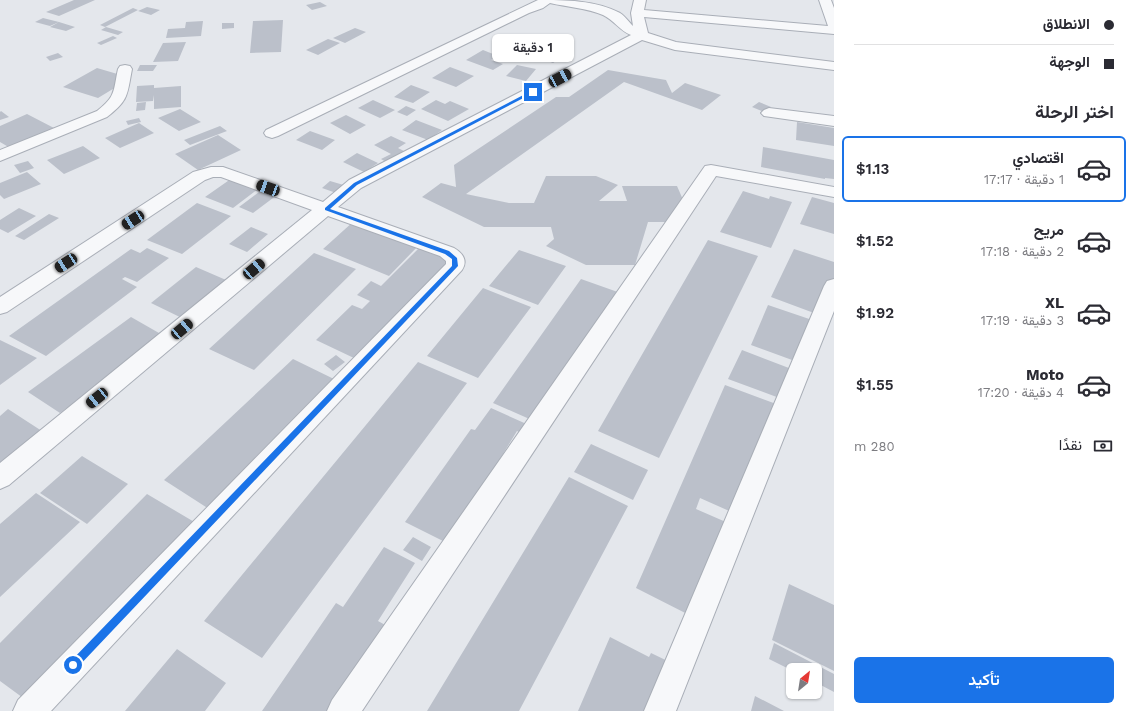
<!DOCTYPE html>
<html lang="ar">
<meta charset="utf-8">
<style>
body{margin:0;font-family:"Work Sans",Vazirmatn,sans-serif;background:#f2f2f3;color:#2b2b33;direction:rtl;height:100vh;display:flex;flex-direction:column;font-size:15px;white-space:nowrap}
*{box-sizing:border-box;margin:0}
p{font-size:13px;color:#7c7c81}
.icon{flex:none;width:22px;height:22px;fill:none;stroke:currentColor;stroke-width:2;stroke-linecap:round;stroke-linejoin:round}
.map{position:relative;flex:1;overflow:hidden;direction:ltr}
.details{display:flex;flex-direction:column;background:#fff;width:300px}
.details>*{flex:none}
.banner{display:grid;align-content:center;height:88px;padding:0 20px;background:#fff}
.needle{width:26px;rotate:30deg}
.controls{position:absolute;left:786px;top:663px;display:grid;gap:8px}
.controls a{display:grid;place-items:center;width:36px;height:36px;border-radius:6px;background:#fff;box-shadow:0 1px 3px #0004;font-size:20px}
.end{position:absolute;width:18px;height:18px;margin:-9px;border:5px solid #1a73e8;background:#fff;box-shadow:0 0 0 2px #fff}
.from{border-radius:50%}
.bubble{position:absolute;height:28px;border-radius:6px;background:#fff;box-shadow:0 1px 3px #0004;font-size:13px;font-weight:600;line-height:28px;text-align:center;direction:rtl}
.car{position:absolute;width:12px;height:24px;margin:-12px -6px;border-radius:5px;box-shadow:0 0 3px 1px #0007;background:linear-gradient(#222 24%,#8ab4d8 0 40%,#222 0 76%,#8ab4d8 0 86%,#222 0)}
.banner b{display:flex;align-items:center;gap:14px;height:38px;font-size:15px}
.banner b+b{border-top:1px solid #e1e1e2}
.banner i{width:10px;height:10px;background:#2b2b33}
ul{padding:0;list-style:none}
li{display:flex;align-items:center;gap:12px;height:66px;margin:0 8px 6px;padding:0 12px;border:2px solid transparent;border-radius:6px}
li div{flex:1}
li b{display:block;font-size:15px}
li em{font-style:normal;font-weight:600}
li.selected{border-color:#1a73e8}
li>.icon{width:36px;height:36px;stroke-width:1.5}
h2{padding:0 20px;font-size:18px;line-height:48px}
.pay{display:flex;align-items:center;gap:10px;height:44px;padding:0 20px;font-size:15px}
.pay p{margin-inline-start:auto}
.action{display:flex;gap:8px;margin-top:auto;padding:8px 20px}
.action a{flex:1;height:46px;border-radius:6px;background:#1a73e8;color:#fff;font-size:16px;font-weight:600;line-height:46px;text-align:center}
main{display:flex;flex:1;min-height:0}
.map>svg:first-child{display:block}
.building{fill:#bbc0ca}
.lines{fill:none;stroke-linecap:round;stroke-linejoin:round}
.minor-casing{stroke:#a9aeb7;stroke-width:2}
.minor{fill:#f7f8fa;fill-rule:evenodd}
.route{fill:#1a73e8}
</style>
<main>
<section class="details">
<div class="banner">
<b><i class="from"></i>الانطلاق</b>
<b><i></i>الوجهة</b>
</div>
<h2>اختر الرحلة</h2>
<ul>
<li class="selected"><svg class="icon" aria-label="car" viewBox="0 0 24 24"><path d="M5 17H2v-5l4-1 3-4h7l3 4 3 1v5h-3M9 17h6M6 11h13"/><circle cx="7" cy="17" r="2"/><circle cx="17" cy="17" r="2"/></svg><div><b>اقتصادي</b><p>1 دقيقة · 17:17</p></div><em>$1.13</em></li>
<li><svg class="icon" aria-label="car" viewBox="0 0 24 24"><path d="M5 17H2v-5l4-1 3-4h7l3 4 3 1v5h-3M9 17h6M6 11h13"/><circle cx="7" cy="17" r="2"/><circle cx="17" cy="17" r="2"/></svg><div><b>مريح</b><p>2 دقيقة · 17:18</p></div><em>$1.52</em></li>
<li><svg class="icon" aria-label="car" viewBox="0 0 24 24"><path d="M5 17H2v-5l4-1 3-4h7l3 4 3 1v5h-3M9 17h6M6 11h13"/><circle cx="7" cy="17" r="2"/><circle cx="17" cy="17" r="2"/></svg><div><b>XL</b><p>3 دقيقة · 17:19</p></div><em>$1.92</em></li>
<li><svg class="icon" aria-label="car" viewBox="0 0 24 24"><path d="M5 17H2v-5l4-1 3-4h7l3 4 3 1v5h-3M9 17h6M6 11h13"/><circle cx="7" cy="17" r="2"/><circle cx="17" cy="17" r="2"/></svg><div><b>Moto</b><p>4 دقيقة · 17:20</p></div><em>$1.55</em></li>
</ul>
<div class="pay"><svg class="icon" aria-label="cash" viewBox="0 0 24 24"><path d="M3 7h18v10H3z"/><circle cx="12" cy="12" r="2"/></svg>نقدًا<p>280 m</p></div>
<div class="action"><a>تأكيد</a></div>
</section>
<div class="map">
<svg width="834" height="711" viewBox="0 0 834 711">
<rect width="100%" height="100%" fill="#e4e7ec"/>
<!-- building -->
<path class="building" d="M74 0H95L59 16 46 12Z
M320 2 327 6 312 10 306 5Z
M147 7 160 10 151 15 138 11Z
M133 8 138 10 105 27 100 25Z
M43 18 59 22 50 26 35 22Z
M283 20 281 52 250 53 253 21Z
M203 21 201 36 166 38 168 29 185 28 186 22Z
M59 22 75 27 66 31 50 27Z
M222 23H234V28L222 29Z
M106 27 123 32 118 35 101 30Z
M355 28 366 32 345 43 333 38Z
M514 35 531 41 515 50 498 44Z
M113 36 117 38 101 45 97 43Z
M328 39 340 43 318 55 306 50Z
M186 42 178 61 153 62 163 43Z
M551 48 567 54 553 63 536 57Z
M483 50 498 56 491 60 503 64 493 70 466 60Z
M58 53 63 57 50 61 46 57Z
M140 65H157L153 71H137Z
M517 65 536 69 526 81 506 76Z
M450 67 474 76 456 87 432 78Z
M97 68 131 78 98 98 63 87Z
M608 70 666 80 672 93 685 83 721 95 702 110 624 82 466 194 509 203H534L546 176H596L618 185 599 201H627L622 186H677L687 209 673 222H648L635 265H586L546 246 554 239 551 227H484L422 197 441 183 456 187 454 165 556 97H569Z
M154 85V88L181 86V107L154 109V95L153 101 136 102 137 86Z
M411 85 430 92 413 103 394 97Z
M373 100 395 110 380 118 358 108Z
M436 100 445 104 450 101 469 109 448 121 421 109Z
M146 102 145 110 136 111 137 103Z
M759 102 771 107 764 112 752 107Z
M406 106 416 110 407 116 397 112Z
M180 109 201 122 179 131 158 118Z
M1 111 9 117 0 120V112Z
M27 114 54 128 12 149 0 142V126Z
M346 115 366 125 350 134 330 123Z
M139 118 141 122 128 125 126 121Z
M416 120 442 130 428 140 402 130Z
M797 122 834 128V146L796 140Z
M139 123 154 133 120 148 105 138Z
M220 126 227 131 190 145 184 140Z
M310 131 335 140 322 150 296 140Z
M218 135 241 150 198 170 175 154Z
M391 136 406 143 398 148 408 153 389 164 381 159 391 154 374 145Z
M83 146 100 158 64 174 47 160Z
M763 147 834 160V179L825 178V179L761 167Z
M357 153 378 163 364 172 343 162Z
M28 161 34 168 20 173 14 165Z
M27 172 41 184 4 199 0 195V183Z
M235 176 262 186 233 208 205 197Z
M330 181 347 186 339 194 322 188Z
M267 186 281 192 253 213 239 207Z
M743 191 769 199 770 196 792 202 771 248 720 232Z
M812 197 834 203V234L800 224Z
M197 203 231 216 182 254 147 240Z
M19 208 36 216 8 233 0 229V220Z
M49 214 59 218 24 240 15 236Z
M354 221 419 245 389 276 323 249Z
M251 227 268 234 247 252 229 244Z
M708 240 758 256 659 458 598 431Z
M421 246 454 260 356 359 316 340 352 305 362 309 370 301 357 295 371 281 381 286Z
M147 248 169 258 137 282 125 277 122 279 137 287 46 356 9 336 131 249 140 253Z
M794 249 834 262V286L822 316 771 297Z
M519 250 566 266 538 305 489 286Z
M314 253 356 269 254 370 209 349Z
M196 267 233 283 188 321 151 303Z
M581 279 629 296 543 425 493 403Z
M483 288 531 307 478 378 427 356Z
M768 305 824 324 803 364 751 345Z
M131 317 166 337 85 397 83 396 60 413 28 392Z
M0 340 37 358 0 385Z
M742 350 802 373 790 402 728 379Z
M336 355 345 362 333 371 324 364Z
M293 359 336 380 209 509 164 480Z
M418 362 467 383 262 658 204 621Z
M725 385 787 408 745 518 700 498 696 509 735 526 701 621 636 588Z
M491 408 531 426 525 435 517 431 498 462 511 468 459 549 405 522 471 429 475 430Z
M8 409 48 435 0 473V416Z
M591 444 648 470 633 500 574 472Z
M82 456 128 484 87 524 40 493Z
M569 477 628 506 519 711H427Z
M36 493 80 522 0 597V524Z
M147 494 196 523 30 703 0 681V643Z
M413 537 431 547 422 561 403 550Z
M384 547 415 563 378 621 396 631 346 711H262L336 603 343 607Z
M789 584 834 605V671L772 640Z
M610 637 649 657 651 653 680 667 660 711H578Z
M774 643 834 674V692L815 682V670L793 671 769 659Z
M177 649 226 683 205 711H125Z
M755 696 784 711H751Z"/>
<g class="lines">
<!-- minor casing -->
<g class="minor-casing">
<path id="minor" d="M538 0C565 0 596 0 620 13 625 16 629 22 633 26L631 13 634 0H646L644 10 828 26 819 0H831L834 8V34L644 17 648 33 676 42 834 62V70L675 50 642 40 361 188 338 207 454 248C463 253 468 261 462 270L51 711H13L18 700 446 264V261L440 256 328 216 9 485 0 489V463L312 210 221 177H213L205 180 7 312 0 314V297L193 172 211 167H223L323 202 349 180 631 35C620 31 614 20 603 15 587 8 567 7 550 3L543 8 529 13 278 136 272 138 266 136 264 133 266 130Z
M125 65 130 66 132 69C127 95 129 100 107 117L0 161V150L97 111C116 96 113 92 118 69L120 66Z
M769 108 834 116V126L764 116 761 113 764 110Z
M711 165 834 187V197L716 176 362 711H327L332 700 705 166Z
M834 279V311L676 711H644L824 286 827 281Z"/>
</g>
<!-- minor -->
<use href="#minor" class="minor"/>
</g>
<!-- route -->
<path class="route" d="M531 91 535 92 357 185 330 209 449 251 457 258 458 266 76 669 73 670 70 669 69 665 70 662 452 266V259L445 254 325 210V208L354 183Z"/>
</svg>
<div class="controls">
<a><svg class="needle" viewBox="-14 -14 28 28"><path d="M0-13l5 13h-10z" fill="#e53935"/><path d="M0 13l5-13h-10z" fill="#7c7c81"/></svg></a>
</div>
<i class="end from" style="left:73px;top:665px"></i>
<i class="end" style="left:533px;top:92px"></i>
<div class="bubble" style="left:492px;top:34px;width:82px">1 دقيقة</div>
<i class="car" style="left:560px;top:78px;rotate:62deg"></i>
<i class="car" style="left:268px;top:188px;rotate:290deg"></i>
<i class="car" style="left:133px;top:220px;rotate:237deg"></i>
<i class="car" style="left:66px;top:263px;rotate:237deg"></i>
<i class="car" style="left:254px;top:269px;rotate:50deg"></i>
<i class="car" style="left:182px;top:329px;rotate:50deg"></i>
<i class="car" style="left:97px;top:398px;rotate:231deg"></i>
</div>
</main>
